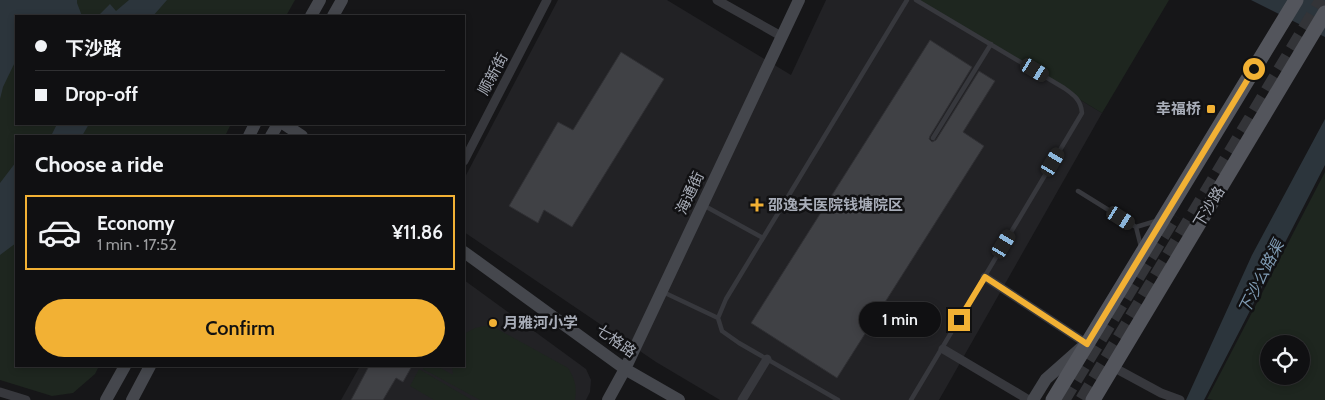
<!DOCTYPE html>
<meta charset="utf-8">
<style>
body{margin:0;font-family:Cabin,"Noto Sans SC",sans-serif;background:#1e1e20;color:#f1f3f6;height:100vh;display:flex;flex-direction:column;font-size:19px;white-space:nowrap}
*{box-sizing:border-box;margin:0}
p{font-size:16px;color:#9c9d9f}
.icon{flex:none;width:28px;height:28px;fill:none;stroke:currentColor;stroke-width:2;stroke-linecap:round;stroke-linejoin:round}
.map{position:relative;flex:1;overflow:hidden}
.drawer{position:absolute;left:15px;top:135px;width:450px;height:232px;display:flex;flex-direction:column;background:#101012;border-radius:0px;box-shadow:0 2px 8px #0003,0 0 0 1px #303032}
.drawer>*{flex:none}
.top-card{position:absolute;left:15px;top:15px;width:450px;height:110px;border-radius:0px;box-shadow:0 2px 8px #0003,0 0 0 1px #303032;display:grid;align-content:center;height:110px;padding:0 20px;background:#101012}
.fabs{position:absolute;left:1260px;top:335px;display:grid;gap:10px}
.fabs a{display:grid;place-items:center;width:50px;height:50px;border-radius:50%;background:#101012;box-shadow:0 2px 8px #0003,0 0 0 1px #303032;font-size:25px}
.end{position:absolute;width:22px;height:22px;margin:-11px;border:6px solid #f2b134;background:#111;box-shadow:0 0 0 2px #111}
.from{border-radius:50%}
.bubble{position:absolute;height:35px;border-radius:18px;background:#101012;box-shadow:0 2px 8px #0003,0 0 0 1px #303032;font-size:16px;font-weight:600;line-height:35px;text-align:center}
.car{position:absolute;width:15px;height:30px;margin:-15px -8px;border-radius:6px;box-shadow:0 0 4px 1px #0007;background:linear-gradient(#222 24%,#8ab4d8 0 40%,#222 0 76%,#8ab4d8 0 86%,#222 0)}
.top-card b{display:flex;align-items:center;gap:18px;height:48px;font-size:19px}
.top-card b+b{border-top:1px solid #303032}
.top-card i{width:12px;height:12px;background:#f1f3f6}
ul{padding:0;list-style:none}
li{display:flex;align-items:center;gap:15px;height:75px;margin:0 10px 8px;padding:0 10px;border:2px solid #303032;border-radius:0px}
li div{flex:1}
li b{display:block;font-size:19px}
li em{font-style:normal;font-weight:600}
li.on{border-color:#f2b134}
li>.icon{width:45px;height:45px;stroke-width:1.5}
h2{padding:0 20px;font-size:22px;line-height:60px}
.cta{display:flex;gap:10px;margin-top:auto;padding:10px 20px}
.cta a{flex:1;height:58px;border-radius:30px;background:#f2b134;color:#111;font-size:20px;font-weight:600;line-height:58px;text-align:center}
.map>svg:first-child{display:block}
.built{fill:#222225}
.green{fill:#1e261f;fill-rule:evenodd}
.water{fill:#2c353c}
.building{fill:#404145;stroke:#303034}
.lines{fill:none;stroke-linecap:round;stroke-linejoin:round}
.highway-tunnel{stroke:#333438;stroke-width:16;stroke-dasharray:16 8;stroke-linecap:butt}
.lane{stroke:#37383d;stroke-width:4.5}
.street{stroke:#37383d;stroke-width:9}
.secondary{stroke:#45474d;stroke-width:12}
.primary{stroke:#53555c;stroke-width:15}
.route{stroke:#f2b134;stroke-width:6}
.poi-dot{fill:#f2b134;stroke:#111113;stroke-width:2}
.labels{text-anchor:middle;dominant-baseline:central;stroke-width:5;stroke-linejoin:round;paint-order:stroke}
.street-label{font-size:15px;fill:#a8adb8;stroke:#111113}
.poi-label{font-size:15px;font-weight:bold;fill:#a8adb8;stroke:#111113;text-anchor:start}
.water-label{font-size:16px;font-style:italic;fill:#7f9bb3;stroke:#111113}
</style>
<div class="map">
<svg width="1325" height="400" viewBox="0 0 1325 400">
<rect width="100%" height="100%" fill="#161618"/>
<!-- built -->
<path class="built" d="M558 0H667L791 75 826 0H916L1102 113 939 400H720L656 362 464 232V179Z
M464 280 586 369 591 380 590 392 586 400H341L360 366H464Z"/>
<!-- green -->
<path class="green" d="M0 0H295L286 16H16V124H231L225 136H16V366H99L95 374 73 393 52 396 0 380Z
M916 0H1169L1102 113Z
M1325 172V400H1213L1207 399ZM1269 344H1301V376H1269Z
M485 326H492L568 368C575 379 577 387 575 400H480L423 369 424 366H437L453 375 452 366H464V334L475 328Z
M419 369 472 400H434L410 386Z"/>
<!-- water -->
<path class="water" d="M0 0H77V3L82 16H16V60L3 87 0 99Z
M129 0H167L153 16H98L110 4 116 11Z
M1251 0H1325V37Z
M1325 119V165L1204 400H1186L1252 255Z
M57 124H89L82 136H51Z
M16 162V243L0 255V183Z"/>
<!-- building -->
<path class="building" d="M930 40 972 67 930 136 929 139 932 142 936 140 979 71 995 81 963 132 984 146 837 378 751 323Z
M621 52 664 79 572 227 544 210 538 223 509 206 558 122 573 130Z
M369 366H412L403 382 396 378 383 400H351Z"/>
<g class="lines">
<!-- highway-tunnel -->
<path class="highway-tunnel" d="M1062 400 1174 215
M1083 400 1323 0"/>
<!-- lane -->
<path class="lane" d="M933 138 991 44
M1078 191 1136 227 1141 247
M703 205 763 238
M1136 227 1156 221
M663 292 718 318
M838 400 739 343 722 331 718 318 726 299 907 0
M911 400 1082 113C1081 100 1074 95 1064 88L916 0"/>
<!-- street -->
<path class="street" d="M717 0 781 36
M464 161 547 0
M985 277 1087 344
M943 349 1029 400
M1113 367 1161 393 1180 400
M0 392 26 400
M742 400 767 359"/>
<!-- secondary -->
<path class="secondary" d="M311 16 320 0
M333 16 342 0
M284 124 302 136
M249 136 255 124
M271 136 278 124
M464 252 625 369 679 400
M106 400 125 366
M132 400 150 366
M608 400 625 369 799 0
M1033 400 1046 379 1081 348"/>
<!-- primary -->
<path class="primary" d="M1053 400 1296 0
M1093 400 1325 13"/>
</g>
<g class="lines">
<!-- route -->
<path class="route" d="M959 320 985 277 1087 344 1254 69"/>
</g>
<!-- markers -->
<g class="poi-dot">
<rect x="1206" y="104" width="10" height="10" rx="2.5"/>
<path d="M754.5 197.5h5v5h5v5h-5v5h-5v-5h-5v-5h5z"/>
<circle cx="493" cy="323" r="5"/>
</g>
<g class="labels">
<!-- street labels -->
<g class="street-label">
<text transform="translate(493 74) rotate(-62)">顺新街</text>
<text transform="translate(690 193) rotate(-65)">海通街</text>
<text transform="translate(1209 207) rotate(-59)">下沙路</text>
<text transform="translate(616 341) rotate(35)">七格路</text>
</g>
<!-- poi labels -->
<g class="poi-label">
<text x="1201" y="109" text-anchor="end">幸福桥</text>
<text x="768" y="205">邵逸夫医院钱塘院区</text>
<text x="503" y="323">月雅河小学</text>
</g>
<!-- water labels -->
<g class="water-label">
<text transform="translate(1261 277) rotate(-63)">下沙公路渠</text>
</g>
</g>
</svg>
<div class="fabs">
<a><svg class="icon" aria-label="locate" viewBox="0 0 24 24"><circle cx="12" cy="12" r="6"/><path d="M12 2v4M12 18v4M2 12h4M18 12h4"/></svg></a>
</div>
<i class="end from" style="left:1254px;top:69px"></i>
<i class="end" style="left:959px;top:320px"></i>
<div class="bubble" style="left:859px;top:302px;width:82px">1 min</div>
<i class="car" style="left:1035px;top:70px;rotate:121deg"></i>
<i class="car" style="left:1053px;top:162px;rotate:31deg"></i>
<i class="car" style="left:1121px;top:218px;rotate:122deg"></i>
<i class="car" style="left:1004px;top:244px;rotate:31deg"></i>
<div class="top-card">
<b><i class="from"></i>下沙路</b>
<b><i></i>Drop-off</b>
</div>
<section class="drawer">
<h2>Choose a ride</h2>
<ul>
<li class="on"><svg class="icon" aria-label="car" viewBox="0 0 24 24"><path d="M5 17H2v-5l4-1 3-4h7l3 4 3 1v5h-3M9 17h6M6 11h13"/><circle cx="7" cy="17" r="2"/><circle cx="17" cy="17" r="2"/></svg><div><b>Economy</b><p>1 min · 17:52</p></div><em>¥11.86</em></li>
</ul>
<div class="cta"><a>Confirm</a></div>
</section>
</div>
